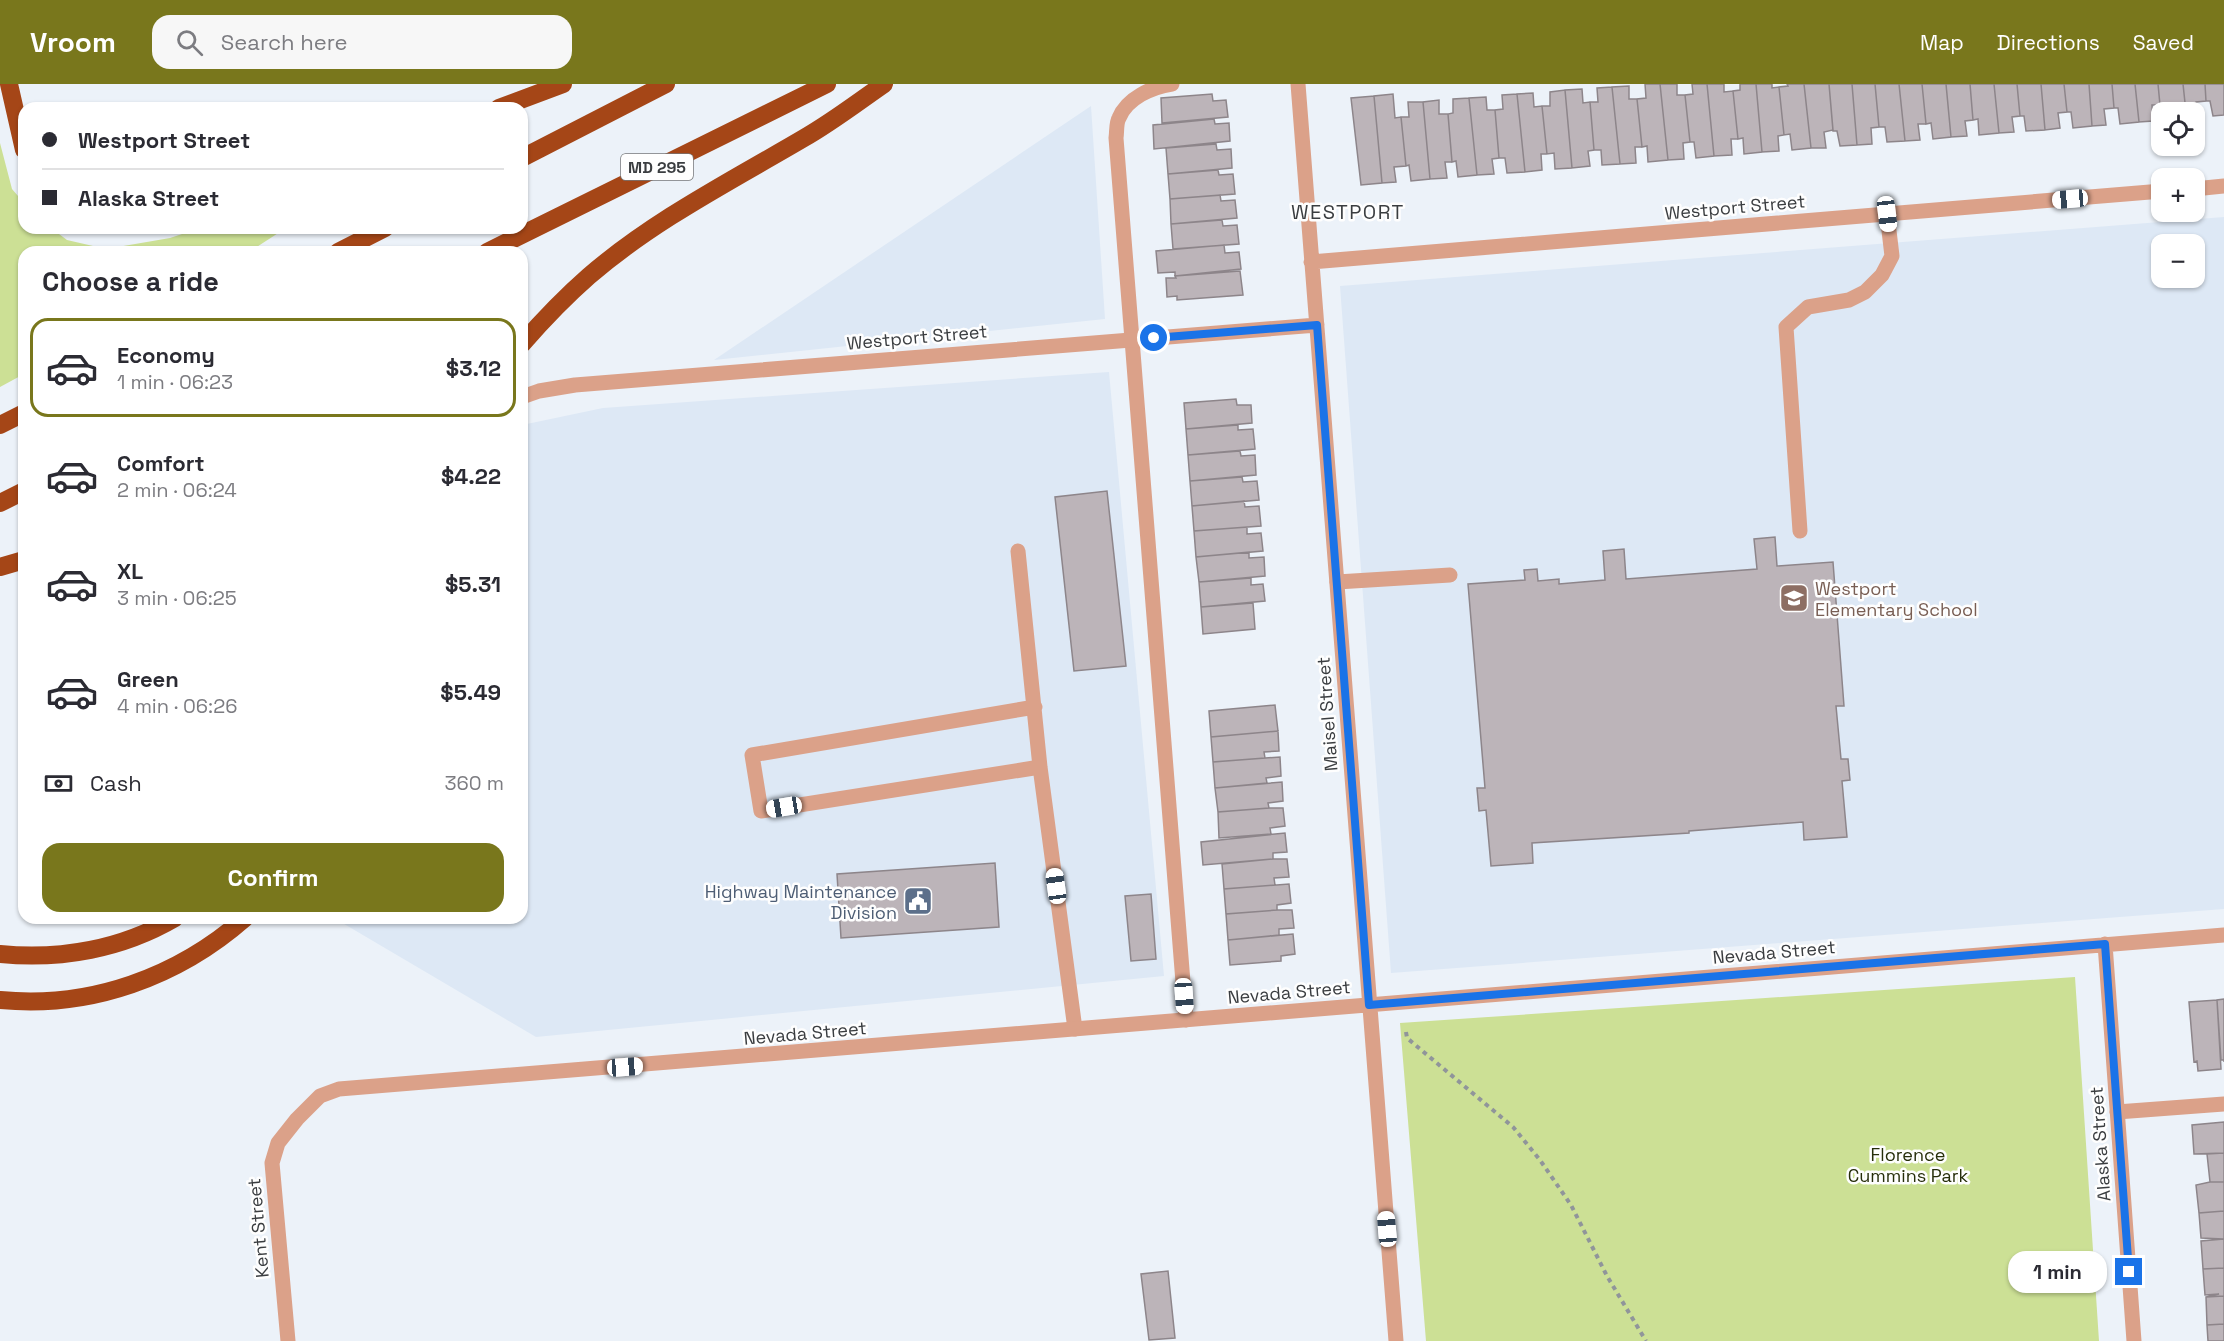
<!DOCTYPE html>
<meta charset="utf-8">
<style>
body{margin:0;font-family:"Space Grotesk",sans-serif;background:#f7f7f7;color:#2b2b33;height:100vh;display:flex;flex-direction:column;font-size:22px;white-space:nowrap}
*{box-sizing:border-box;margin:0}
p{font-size:20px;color:#7c7c81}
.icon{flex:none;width:33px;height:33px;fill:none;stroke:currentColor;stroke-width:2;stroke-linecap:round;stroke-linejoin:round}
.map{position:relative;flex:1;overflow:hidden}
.side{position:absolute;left:18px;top:162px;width:510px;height:678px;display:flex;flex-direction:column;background:#fff;border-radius:18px;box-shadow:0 2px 4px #0004}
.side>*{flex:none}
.top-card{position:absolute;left:18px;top:18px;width:510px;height:132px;border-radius:18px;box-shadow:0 2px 4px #0004;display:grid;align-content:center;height:132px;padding:0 24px;background:#fff}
.fabs{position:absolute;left:2151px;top:18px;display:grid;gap:12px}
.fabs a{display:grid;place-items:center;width:54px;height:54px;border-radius:12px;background:#fff;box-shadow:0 2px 4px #0004;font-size:30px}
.end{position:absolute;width:27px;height:27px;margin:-14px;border:8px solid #1a73e8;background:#fff;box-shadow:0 0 0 3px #fff}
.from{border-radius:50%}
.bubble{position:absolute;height:42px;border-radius:18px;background:#fff;box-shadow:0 2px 4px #0004;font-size:20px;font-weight:800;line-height:42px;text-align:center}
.car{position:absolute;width:18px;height:36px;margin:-18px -9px;border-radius:8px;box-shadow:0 0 4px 2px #0007;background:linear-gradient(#fff 24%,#345 0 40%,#fff 0 76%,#345 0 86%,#fff 0)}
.top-card b{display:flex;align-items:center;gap:21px;height:57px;font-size:22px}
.top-card b+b{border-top:2px solid #e1e1e2}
.top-card i{width:15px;height:15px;background:#2b2b33}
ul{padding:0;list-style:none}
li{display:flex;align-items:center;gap:18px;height:99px;margin:0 12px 9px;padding:0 12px;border:3px solid transparent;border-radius:18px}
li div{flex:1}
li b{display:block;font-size:22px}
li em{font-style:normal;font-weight:800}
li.active{border-color:#79771c}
li>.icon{width:54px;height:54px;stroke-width:1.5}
h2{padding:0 24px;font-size:27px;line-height:72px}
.pay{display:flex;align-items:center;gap:15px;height:66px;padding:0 24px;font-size:22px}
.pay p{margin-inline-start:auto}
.primary-button{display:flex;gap:12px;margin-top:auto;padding:12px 24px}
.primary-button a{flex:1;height:69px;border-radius:18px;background:#79771c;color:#fff;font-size:24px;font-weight:800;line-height:69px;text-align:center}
header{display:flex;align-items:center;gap:36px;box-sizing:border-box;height:84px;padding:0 30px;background:#79771c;color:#fff}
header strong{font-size:28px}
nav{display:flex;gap:33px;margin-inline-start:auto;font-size:21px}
.search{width:420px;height:54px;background:#f7f7f7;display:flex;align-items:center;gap:15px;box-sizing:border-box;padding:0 21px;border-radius:18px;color:#7c7c81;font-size:22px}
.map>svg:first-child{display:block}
.built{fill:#dde8f5;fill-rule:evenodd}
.green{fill:#cce095}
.building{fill:#bcb4b9;stroke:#8d858a;stroke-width:1.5}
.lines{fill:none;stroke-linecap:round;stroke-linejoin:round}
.path{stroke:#90959a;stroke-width:4;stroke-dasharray:4.5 4.5;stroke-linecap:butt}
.lane{stroke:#dba189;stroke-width:15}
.street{stroke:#dba189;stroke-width:15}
.highway{stroke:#a54617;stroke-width:18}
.route{stroke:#1a73e8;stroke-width:8}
.labels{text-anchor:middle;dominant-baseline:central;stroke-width:5;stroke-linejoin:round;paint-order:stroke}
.shield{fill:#fefefe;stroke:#757779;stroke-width:1.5}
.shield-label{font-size:16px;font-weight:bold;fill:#3a3d40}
.street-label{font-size:18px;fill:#3a3d40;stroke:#fefefe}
.education-label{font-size:18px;fill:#785e54;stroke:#fefefe;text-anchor:start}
.service-label{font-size:18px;fill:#4e5e75;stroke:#fefefe;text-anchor:end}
.park-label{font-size:18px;fill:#262e0a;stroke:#fefefe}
.neighbourhood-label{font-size:20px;letter-spacing:1.5px;fill:#3a3d40;stroke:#fefefe}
</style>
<header>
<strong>Vroom</strong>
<div class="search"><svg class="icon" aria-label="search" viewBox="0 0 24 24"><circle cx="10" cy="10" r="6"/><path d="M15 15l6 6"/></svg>Search here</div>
<nav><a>Map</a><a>Directions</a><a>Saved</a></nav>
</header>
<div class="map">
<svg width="2224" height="1257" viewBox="0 0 2224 1257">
<rect width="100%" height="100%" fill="#ecf2f9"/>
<!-- built -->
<path class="built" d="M1091 22 1105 235 714 276Z
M2224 133V825L1391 889 1340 202ZM2162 160H2194V194H2162Z
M1109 288 1164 892 536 953 334 834H522V341L603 324Z"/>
<!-- green -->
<path class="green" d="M0 59 12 105 24 119V144H51L67 156 106 165 170 154 200 144H286L249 168H24V290L0 303Z
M2075 893 2099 1257H1426L1400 939Z"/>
<!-- building -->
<path class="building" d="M1645 0H1660L1668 76 1648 78 1647 62 1642 63 1637 15 1646 14Z
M1660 0H1677V11H1685L1690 58 1683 59 1684 75 1668 76Z
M1692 0H1707L1714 72 1696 74 1694 58H1690L1685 11 1693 10Z
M1707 0H1724V8L1733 7 1738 55H1731L1732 71 1714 72Z
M1740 0H1756L1762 68 1744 70 1743 54 1738 55 1733 7 1740 6Z
M1756 0H1772V4L1779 3 1784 51 1778 52 1779 67 1762 68Z
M1787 0H1804L1811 64 1792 66 1790 50 1784 51 1779 3 1788 2Z
M1804 0H1829L1833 46 1824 48 1826 64H1811Z
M1829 0H1852L1857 61 1840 62 1837 47H1833Z
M1852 0H1875L1879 43 1871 44 1872 60 1857 61Z
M1875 0H1899L1905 57 1887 58 1885 43H1879Z
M1899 0H1922L1926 40H1918L1920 56 1905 57Z
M1922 0H1946L1951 53 1933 55 1931 39 1926 40Z
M1946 0H1970L1973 36 1965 37 1967 52 1951 53Z
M1970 0H1994L1999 49 1979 51 1978 35 1973 36Z
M1994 0H2017L2020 32 2012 33 2014 48 1999 49Z
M2017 0H2041L2045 46 2026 47 2024 32H2020Z
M2041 0H2064L2067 28 2058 29 2060 44 2045 46Z
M2064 0H2089L2092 42 2073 44 2071 28H2067Z
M2089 0H2112L2114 24 2104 25 2106 41 2092 42Z
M2112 0H2135L2139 38 2120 40 2118 24H2114Z
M2135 0H2158L2160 21H2152L2153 37 2139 38Z
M2158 0H2183L2186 28H2166L2165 21H2160Z
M2183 0H2205L2206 17 2196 18 2198 34H2194V28H2186Z
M2205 0H2224V31L2213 32 2210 17H2206Z
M1629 2V15H1637L1642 63H1635L1636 79 1620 80 1612 3Z
M1612 3 1620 80 1602 81 1601 66H1594L1590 18H1598L1597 4Z
M1582 5 1583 19 1590 18 1594 66 1588 67 1590 82 1572 84 1565 6Z
M1565 6 1572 84 1555 85 1554 69 1547 70 1542 22H1550V8Z
M1533 9 1534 23 1542 22 1547 70H1541L1542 86 1525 88 1517 10Z
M1212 10 1213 17 1226 16 1228 33 1162 39 1161 14Z
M1393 10 1395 34 1401 33 1406 82 1394 83 1396 98 1382 99 1374 12Z
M1517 10 1525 88 1507 89 1505 74H1499L1495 26 1503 25 1502 11Z
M1374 12 1382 99 1361 101 1351 14Z
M1486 13 1487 26H1495L1499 74 1492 75 1494 90 1477 91 1469 14Z
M1469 14 1477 91 1458 93 1456 77 1452 78 1448 30 1453 29V15Z
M1439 16V30H1448L1452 78H1445L1447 94 1430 95 1423 18Z
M1408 18H1423L1430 95 1411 97 1409 81 1406 82 1401 33H1409Z
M1214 35 1215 40 1229 39 1230 57 1154 65 1153 41Z
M1216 60 1217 66 1231 65 1232 84 1168 90 1166 64Z
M1218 86 1219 91 1233 90 1235 110 1170 115 1168 90Z
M1220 111 1221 117 1235 116 1237 134 1171 140 1170 115Z
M1222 136 1223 142 1237 141 1239 160 1173 165 1171 140Z
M1224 161 1225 169 1239 168 1241 185 1175 192V188L1158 189 1156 167Z
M1240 187 1243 211 1177 216V212L1167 213 1166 194H1176L1175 192Z
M1236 315 1237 321H1251L1252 339 1186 345 1184 319Z
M1238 341V346L1253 345 1255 365 1188 371 1186 345Z
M1240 367 1241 372 1255 371 1256 391 1190 397 1188 371Z
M1242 393 1243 398 1257 397 1259 416 1192 422 1190 397Z
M1107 407 1126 582 1074 587 1055 413Z
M1244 417 1245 423 1259 422 1261 442 1194 447 1192 422Z
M1247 443V450L1261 449 1263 467 1196 473 1194 447Z
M1775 453 1777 482 1833 478 1844 622H1836L1841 675H1848L1850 696 1842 697 1847 753 1804 756 1803 738 1689 747V749L1532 759 1533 779 1491 782 1486 726 1479 727 1477 704H1485L1468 500 1525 496 1524 486 1537 485 1538 497 1559 495V500L1605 496 1603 467 1624 465 1626 495 1757 485 1754 455Z
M1249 468V474L1264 473 1265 492 1199 498 1196 473Z
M1251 494V501L1263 500 1265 517 1201 523 1199 498Z
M1253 519 1255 545 1203 550 1201 523Z
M1275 621 1278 647 1211 653 1209 627Z
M1278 647 1279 667 1264 668 1265 674 1213 678 1211 653Z
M1280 673 1281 692 1266 694 1267 699 1215 704 1213 678Z
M1282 698 1283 717 1268 719 1269 724 1218 728 1215 704Z
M1269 724H1283L1285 742 1270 744 1271 750 1219 754 1218 728Z
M1285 749 1287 768 1273 769V775L1203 781 1201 758Z
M1273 775H1287L1289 793 1274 794 1275 801 1224 805 1222 780Z
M995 779 999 843 841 854 837 790Z
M1289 800 1291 819 1277 821V826L1226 830 1224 805Z
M1151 810 1156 875 1131 877 1125 812Z
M1277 826H1292L1294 844 1279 845V851L1228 856 1226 830Z
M1293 850 1295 870 1281 872V877L1230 881 1228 856Z
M2224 915V978V976H2221L2217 916Z
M2217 916 2221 985 2198 987 2197 977 2194 978 2189 918Z
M2224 1038V1069L2194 1070 2192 1041Z
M2224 1069V1098H2210L2207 1070Z
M2210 1098H2224V1127L2199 1129 2196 1101Z
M2224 1127V1155L2201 1154 2199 1129Z
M2224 1155V1184L2203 1185 2201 1157Z
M2224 1184V1212L2206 1213 2219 1210 2205 1211 2203 1185Z
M1168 1187 1175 1254 1149 1256 1141 1190Z
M2224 1212V1240L2207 1241 2206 1213Z
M2224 1240V1257H2208L2207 1241Z"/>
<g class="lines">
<!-- path -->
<path class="path" d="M1406 948 1407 954 1513 1043 1540 1076 1571 1121 1607 1192 1646 1257"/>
<!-- lane -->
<path class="lane" d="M1172 0C1152 3 1127 14 1119 34 1116 39 1117 48 1116 54L1186 936
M1800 447 1786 243 1808 223 1849 216 1865 208 1882 191 1892 172 1887 130
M1018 467 1040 683 1075 945
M1337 498 1450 491
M1035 623 752 671 761 727 1040 683
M2117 1028 2224 1020"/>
<!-- street -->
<path class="street" d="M1298 0 1396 1257
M2194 105 2224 102
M1311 178 2162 107
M522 313 539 307 575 301 1317 241
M2105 860 2134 1257
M288 1257 272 1079 278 1059 297 1035 320 1012 339 1005C968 956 1596 899 2224 851"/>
<!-- highway -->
<path class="highway" d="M9 0 24 66
M499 24 563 0
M522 74 666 0
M338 168 385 144
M487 168 827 0
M522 260C543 236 565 213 589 192 654 136 731 97 804 54 832 38 858 18 884 0
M0 341 24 329
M0 419 24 407
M0 483 24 476
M0 870C61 876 122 865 175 834
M0 916C90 925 178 893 245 834"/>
</g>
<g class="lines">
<!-- route -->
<path class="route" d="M1154 254 1317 241 1369 921 2105 860 2129 1188"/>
</g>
<!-- icons -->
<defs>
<g id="school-square" transform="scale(1.5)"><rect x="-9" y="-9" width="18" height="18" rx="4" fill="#8d6e63" stroke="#fefefe"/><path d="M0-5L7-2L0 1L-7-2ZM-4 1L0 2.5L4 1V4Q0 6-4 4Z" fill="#fff"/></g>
<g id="civic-square" transform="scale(1.5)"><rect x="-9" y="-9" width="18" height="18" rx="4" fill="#5c6f8a" stroke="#fefefe"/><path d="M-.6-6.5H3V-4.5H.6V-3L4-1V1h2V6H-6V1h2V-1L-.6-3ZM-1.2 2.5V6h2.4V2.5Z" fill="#fff"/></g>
</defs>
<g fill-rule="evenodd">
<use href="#school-square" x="1794" y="514"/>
<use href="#civic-square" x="918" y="817"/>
</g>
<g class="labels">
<!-- shield labels -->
<rect class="shield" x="621" y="70" width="72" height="26" rx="4.5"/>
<g class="shield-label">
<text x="657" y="83">MD 295</text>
</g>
<!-- street labels -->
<g class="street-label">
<text transform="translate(1735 123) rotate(-5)">Westport Street</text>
<text transform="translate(917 253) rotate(-5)">Westport Street</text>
<text transform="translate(1327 630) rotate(-94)">Maisel Street</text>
<text transform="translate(1774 868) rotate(-5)">Nevada Street</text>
<text transform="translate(1289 908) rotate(-5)">Nevada Street</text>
<text transform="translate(805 949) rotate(-5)">Nevada Street</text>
<text transform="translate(2100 1060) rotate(-94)">Alaska Street</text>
<text transform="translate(258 1144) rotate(-95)">Kent Street</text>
</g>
<!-- education labels -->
<g class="education-label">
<text x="1815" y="504">Westport<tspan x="1815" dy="21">Elementary School</tspan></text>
</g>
<!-- service labels -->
<g class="service-label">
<text x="897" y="807">Highway Maintenance<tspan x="897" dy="21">Division</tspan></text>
</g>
<!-- park labels -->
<g class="park-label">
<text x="1908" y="1070">Florence<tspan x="1908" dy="21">Cummins Park</tspan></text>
</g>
<!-- neighbourhood labels -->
<g class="neighbourhood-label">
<text x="1348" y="128">WESTPORT</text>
</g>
</g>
</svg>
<div class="fabs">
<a><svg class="icon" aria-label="locate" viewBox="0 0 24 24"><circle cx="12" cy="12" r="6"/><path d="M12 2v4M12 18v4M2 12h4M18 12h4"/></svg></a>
<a>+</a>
<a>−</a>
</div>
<i class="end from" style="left:1154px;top:254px"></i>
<i class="end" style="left:2129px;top:1188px"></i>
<div class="bubble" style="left:2008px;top:1167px;width:99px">1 min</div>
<i class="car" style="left:2070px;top:115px;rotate:265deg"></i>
<i class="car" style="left:1887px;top:130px;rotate:173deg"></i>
<i class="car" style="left:784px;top:723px;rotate:261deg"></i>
<i class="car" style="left:1056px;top:802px;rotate:352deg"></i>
<i class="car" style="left:1184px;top:912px;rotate:176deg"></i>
<i class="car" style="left:625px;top:983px;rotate:86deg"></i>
<i class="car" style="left:1387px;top:1145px;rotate:355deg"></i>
<div class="top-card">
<b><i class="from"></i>Westport Street</b>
<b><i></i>Alaska Street</b>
</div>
<section class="side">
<h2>Choose a ride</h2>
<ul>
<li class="active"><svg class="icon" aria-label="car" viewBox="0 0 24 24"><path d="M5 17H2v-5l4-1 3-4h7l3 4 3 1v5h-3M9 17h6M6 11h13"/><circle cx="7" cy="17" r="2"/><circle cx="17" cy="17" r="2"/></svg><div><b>Economy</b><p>1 min · 06:23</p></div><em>$3.12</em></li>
<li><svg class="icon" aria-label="car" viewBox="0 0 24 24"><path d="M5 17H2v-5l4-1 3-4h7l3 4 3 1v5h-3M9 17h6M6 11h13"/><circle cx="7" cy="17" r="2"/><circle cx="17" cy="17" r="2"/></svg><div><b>Comfort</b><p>2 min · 06:24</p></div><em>$4.22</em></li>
<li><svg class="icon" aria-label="car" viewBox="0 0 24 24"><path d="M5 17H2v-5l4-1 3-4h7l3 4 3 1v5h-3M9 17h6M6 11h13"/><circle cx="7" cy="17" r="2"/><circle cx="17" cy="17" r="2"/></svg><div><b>XL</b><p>3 min · 06:25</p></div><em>$5.31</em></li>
<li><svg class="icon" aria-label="car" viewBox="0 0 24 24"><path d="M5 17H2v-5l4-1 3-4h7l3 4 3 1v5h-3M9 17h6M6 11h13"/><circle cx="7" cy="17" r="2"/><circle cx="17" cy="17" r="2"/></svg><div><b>Green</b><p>4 min · 06:26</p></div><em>$5.49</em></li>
</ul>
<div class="pay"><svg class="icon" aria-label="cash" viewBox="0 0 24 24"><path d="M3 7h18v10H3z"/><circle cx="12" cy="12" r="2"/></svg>Cash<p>360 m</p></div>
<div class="primary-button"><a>Confirm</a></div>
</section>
</div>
